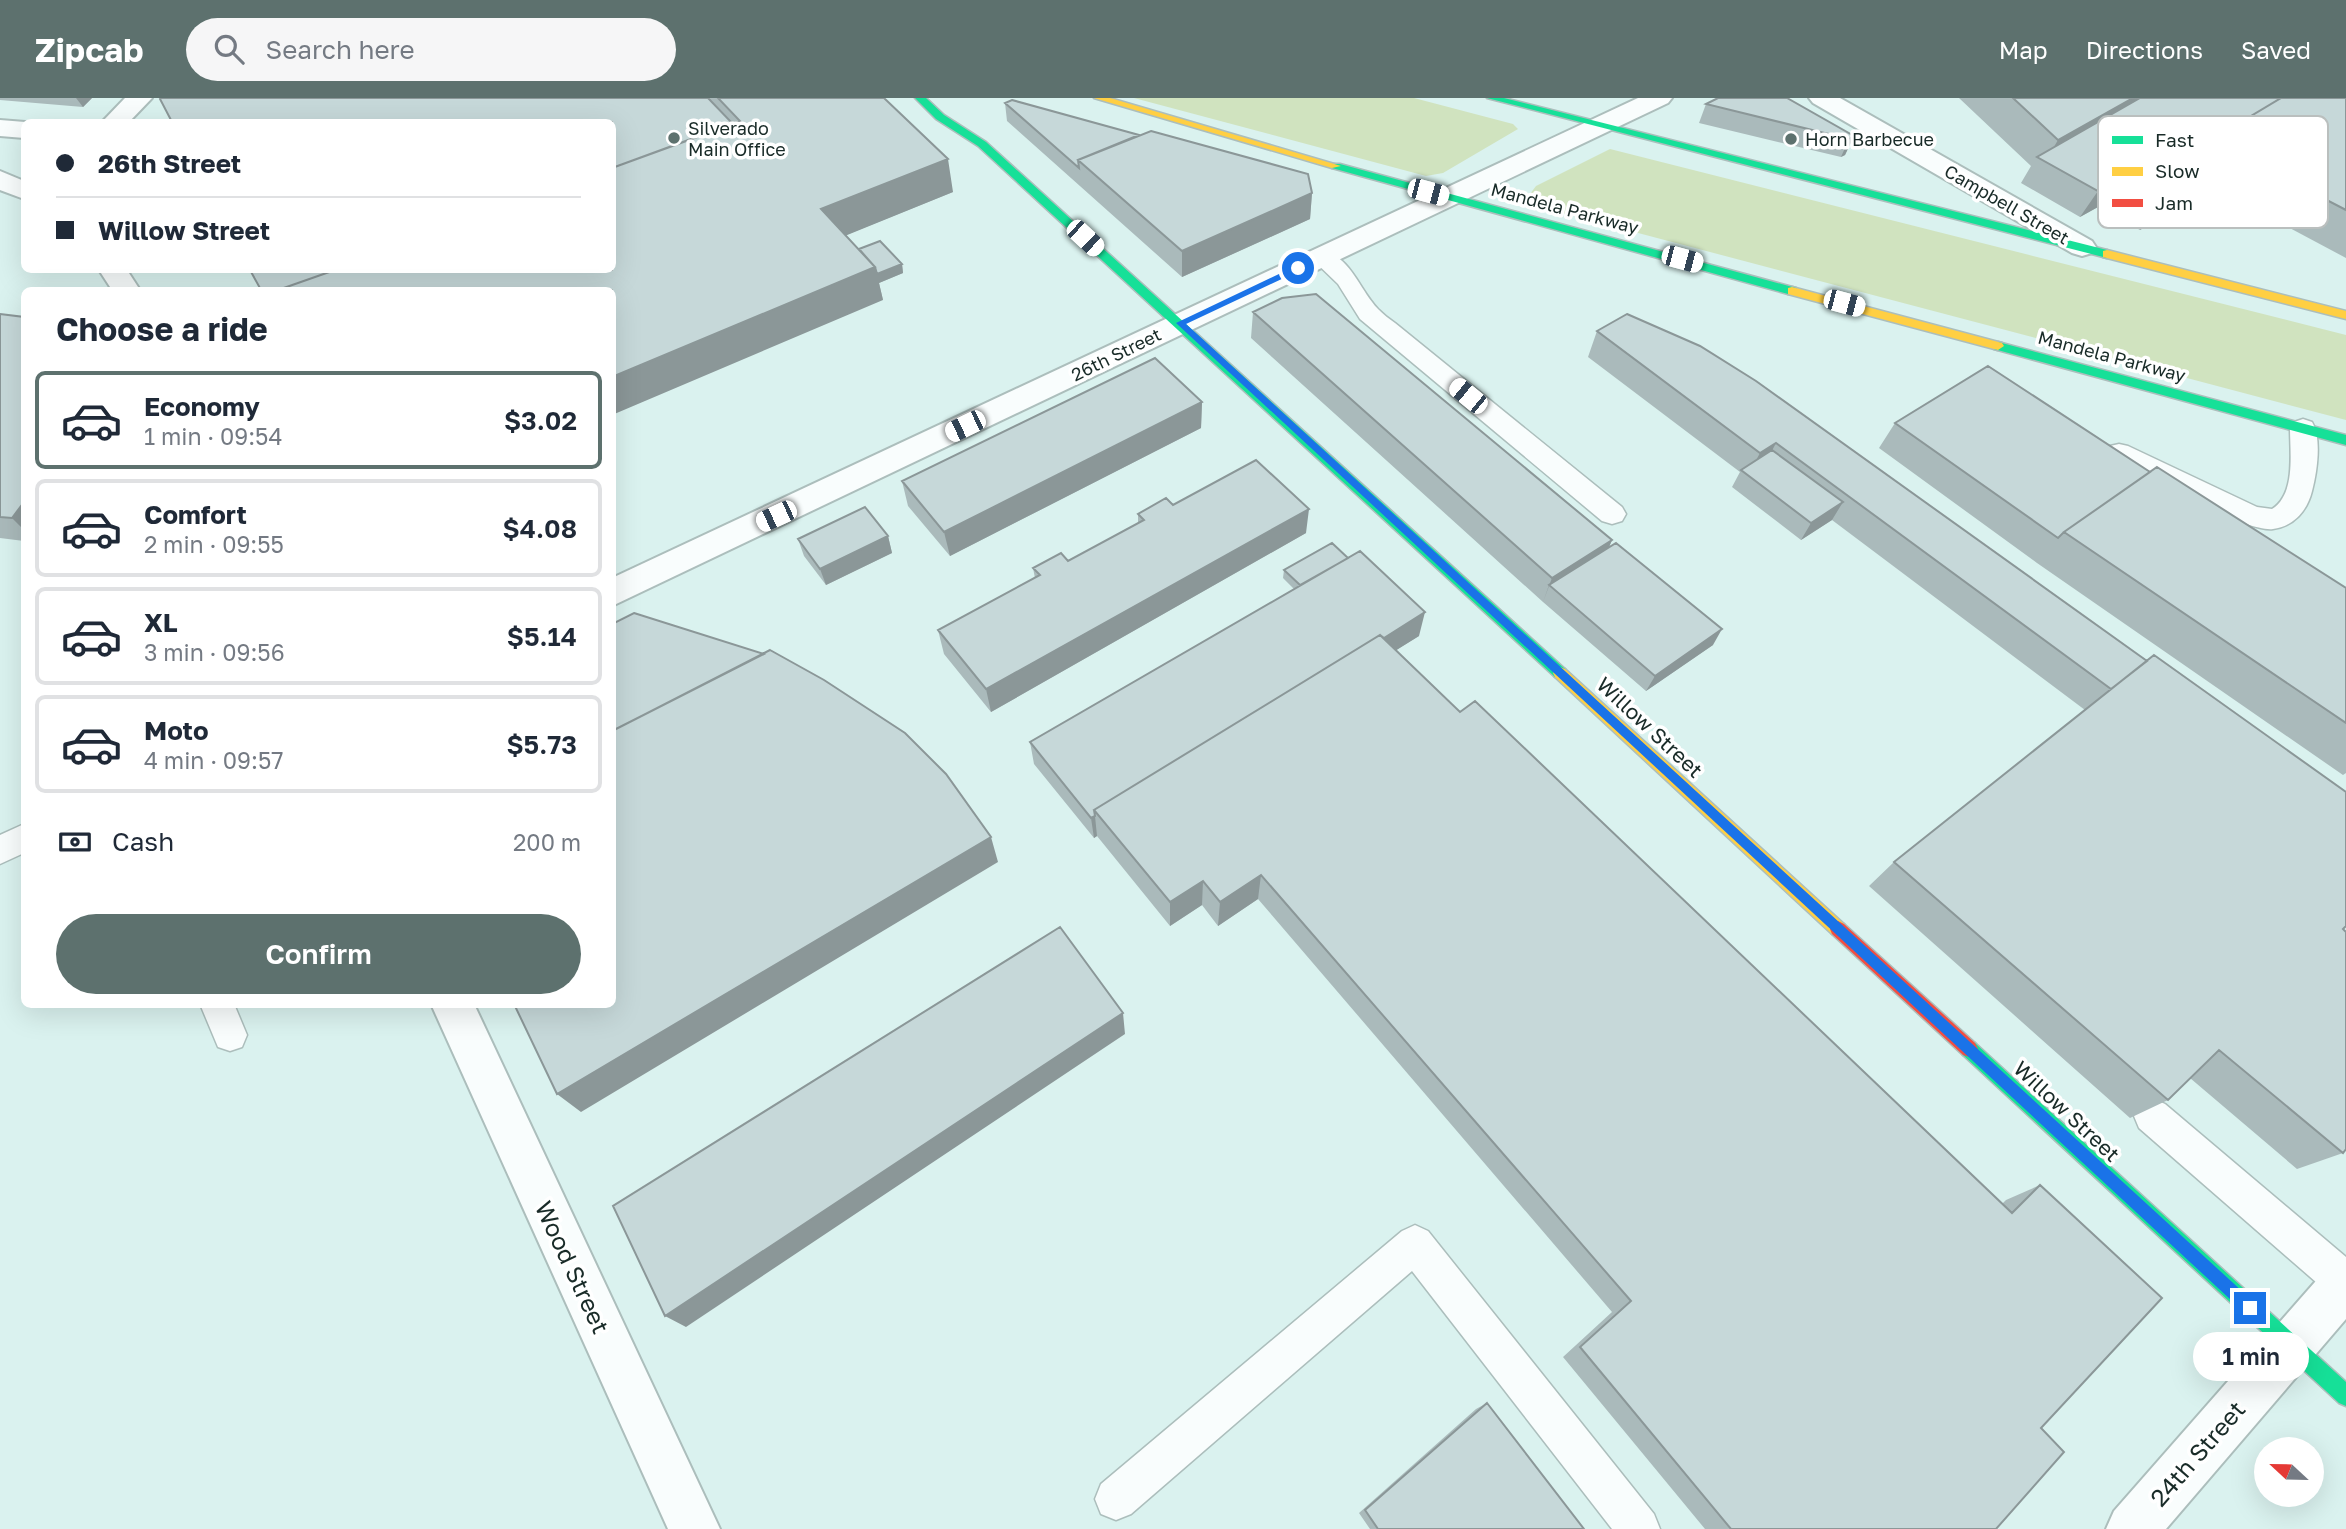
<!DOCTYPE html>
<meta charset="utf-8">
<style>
body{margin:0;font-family:"Golos Text",sans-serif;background:#f6f6f7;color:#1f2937;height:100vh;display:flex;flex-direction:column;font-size:26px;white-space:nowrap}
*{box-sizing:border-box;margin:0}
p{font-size:23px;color:#747a83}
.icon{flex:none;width:38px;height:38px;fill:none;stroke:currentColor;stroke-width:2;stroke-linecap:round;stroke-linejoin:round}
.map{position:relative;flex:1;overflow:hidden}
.details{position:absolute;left:21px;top:189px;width:595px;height:721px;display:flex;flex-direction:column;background:#fff;border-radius:10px;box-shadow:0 7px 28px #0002}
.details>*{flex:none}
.guide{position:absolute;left:21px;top:21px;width:595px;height:154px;border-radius:10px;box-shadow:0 7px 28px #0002;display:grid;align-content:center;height:154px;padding:0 35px;background:#fff}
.needle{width:46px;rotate:292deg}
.controls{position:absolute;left:2254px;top:1339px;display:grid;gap:14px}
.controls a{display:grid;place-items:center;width:70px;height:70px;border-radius:50%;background:#fff;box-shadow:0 7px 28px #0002;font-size:35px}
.end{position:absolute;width:32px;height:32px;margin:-16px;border:9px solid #1a73e8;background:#fff;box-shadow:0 0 0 4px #fff}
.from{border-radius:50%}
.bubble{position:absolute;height:49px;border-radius:24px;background:#fff;box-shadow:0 7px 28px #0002;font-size:23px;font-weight:600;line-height:49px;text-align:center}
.car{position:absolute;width:21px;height:42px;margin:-21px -10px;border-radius:9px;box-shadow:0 0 5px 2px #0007;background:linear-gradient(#fff 24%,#345 0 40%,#fff 0 76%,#345 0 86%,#fff 0)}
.guide b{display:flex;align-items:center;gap:24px;height:66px;font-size:26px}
.guide b+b{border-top:2px solid #e0e1e3}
.guide i{width:18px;height:18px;background:#1f2937}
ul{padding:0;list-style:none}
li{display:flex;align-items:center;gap:21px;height:98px;margin:0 14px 10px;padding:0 21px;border:4px solid #e0e1e3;border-radius:10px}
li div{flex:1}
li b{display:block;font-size:26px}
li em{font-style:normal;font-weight:600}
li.on{border-color:#5d716e}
li>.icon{width:63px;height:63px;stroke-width:1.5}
h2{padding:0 35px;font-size:32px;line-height:84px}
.pay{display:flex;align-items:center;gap:18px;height:77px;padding:0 35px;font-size:26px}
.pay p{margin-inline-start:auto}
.primary-button{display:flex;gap:14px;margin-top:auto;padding:14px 35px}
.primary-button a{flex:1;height:80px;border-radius:42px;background:#5d716e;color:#fff;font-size:28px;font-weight:600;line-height:80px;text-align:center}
header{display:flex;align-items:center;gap:42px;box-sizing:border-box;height:98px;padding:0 35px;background:#5d716e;color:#fff}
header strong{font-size:33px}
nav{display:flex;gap:38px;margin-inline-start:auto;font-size:24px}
.search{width:490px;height:63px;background:#f6f6f7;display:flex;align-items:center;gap:18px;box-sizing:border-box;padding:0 24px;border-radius:38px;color:#747a83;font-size:26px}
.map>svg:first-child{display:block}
.green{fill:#d0e3bf}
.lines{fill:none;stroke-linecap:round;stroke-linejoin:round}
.lane-casing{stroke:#acbebc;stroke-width:3}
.street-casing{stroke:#acbebc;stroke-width:4}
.fast-casing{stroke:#acbebc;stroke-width:3}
.slow-casing{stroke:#acbebc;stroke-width:3}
.jam-casing{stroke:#acbebc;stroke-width:3}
.lane{fill:#f9fdfd;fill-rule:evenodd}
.street{fill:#f9fdfd;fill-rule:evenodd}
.fast{fill:#16e098;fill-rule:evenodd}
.slow{fill:#ffcf43;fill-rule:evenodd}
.jam{fill:#f24e42;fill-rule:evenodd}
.wall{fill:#aababb}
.shaded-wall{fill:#8b9798}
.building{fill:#c6d8d9;stroke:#8b9798;stroke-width:2}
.route{fill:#1a73e8}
.poi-dot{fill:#5d716e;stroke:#fff;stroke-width:2.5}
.labels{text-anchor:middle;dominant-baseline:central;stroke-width:7;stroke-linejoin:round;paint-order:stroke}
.far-poi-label{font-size:18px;fill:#192b28;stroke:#fff;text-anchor:start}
.far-street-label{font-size:18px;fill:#192b28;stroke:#fff}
.street-label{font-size:21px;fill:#192b28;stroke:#fff}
.near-street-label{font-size:24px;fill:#192b28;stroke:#fff}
.key{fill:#fff;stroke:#babfbe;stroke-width:2}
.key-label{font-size:19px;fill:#192b28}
</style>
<header>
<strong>Zipcab</strong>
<div class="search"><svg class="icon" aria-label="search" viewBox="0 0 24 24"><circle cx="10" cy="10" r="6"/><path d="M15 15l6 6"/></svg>Search here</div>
<nav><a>Map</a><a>Directions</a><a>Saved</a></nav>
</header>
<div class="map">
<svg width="2346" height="1431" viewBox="0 0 2346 1431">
<rect width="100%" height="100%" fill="#daf2ef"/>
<!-- green -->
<path class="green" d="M1134 0H1414L1513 26 1518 31 1443 75 1426 78Z
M1610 51 2346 237V322L1570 117C1553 113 1538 112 1530 96L1536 88Z"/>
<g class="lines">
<!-- lane casing -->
<g class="lane-casing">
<path id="lane" d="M1322 152C1351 159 1359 191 1378 211 1383 216 1389 221 1395 225L1622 409 1626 416 1622 423 1612 426 1602 423 1360 221 1338 186 1310 159 1314 154Z
M2303 321 2312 324C2322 340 2317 374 2312 393 2307 413 2294 428 2273 431 2247 435 2139 376 2110 362L2106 355 2110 348 2119 346 2128 348 2257 409 2272 411C2296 396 2290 355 2290 330L2294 324Z
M24 726V755L0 766V737Z
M200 906H234L247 937 242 949 230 953 218 949Z
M2152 1000 2165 1006 2346 1159V1203L2332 1198 2139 1030 2134 1018 2139 1006Z
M1415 1127 1428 1133 1654 1416 1660 1431H1612L1412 1173 1131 1416 1116 1422 1101 1416 1095 1401 1101 1386 1402 1133Z"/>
</g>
<!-- street casing -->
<g class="street-casing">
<path id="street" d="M125 0H152L129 24H102Z
M1638 0H1672L1668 5 612 508V480Z
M1809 0H1840L2092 143 2096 149 2092 155 2082 158 2072 155 1813 5Z
M0 22 25 24 24 40 0 38Z
M0 73 24 83V101L0 92Z
M99 172H127L140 192H112Z
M431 906H474L720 1431H668Z
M2346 1161V1221L2166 1431H2106L2114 1413 2329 1168Z"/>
</g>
<!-- fast casing -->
<g class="fast-casing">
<path id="fast" d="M915 0H926L944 17 986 44 1565 571 1567 575 1565 579H1555L978 48 936 21Z
M1487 0H1504L2107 152 2113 156 2107 160Z
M1332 66H1340L1796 190 1798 193 1796 196H1788L1332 70Z
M1998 244 2346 337V347L1994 251V245Z
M1969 943 1975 945 2346 1284V1308L2339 1305 1963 957 1960 951 1963 945Z"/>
</g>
<!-- slow casing -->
<g class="slow-casing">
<path id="slow" d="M1094 0H1110L1341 68 1332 70Z
M2107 152 2346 213V221L2103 159V153Z
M1792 189 2002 245 2004 248 1998 252 1788 196V190Z
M1560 569 1565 571 1844 826 1846 831 1844 836 1838 839 1832 836 1555 579 1553 575 1555 571Z"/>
</g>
<!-- jam casing -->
<g class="jam-casing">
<path id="jam" d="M1838 823 1844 826 1975 945 1978 951 1975 957 1969 959 1963 957 1832 836 1830 831 1832 826Z"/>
</g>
<!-- lane -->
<use href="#lane" class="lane"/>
<!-- street -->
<use href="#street" class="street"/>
<!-- fast -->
<use href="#fast" class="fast"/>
<!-- slow -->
<use href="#slow" class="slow"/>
<!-- jam -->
<use href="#jam" class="jam"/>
</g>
<!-- wall -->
<path class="wall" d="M0 0H92L83 9 0 2Z
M161 0H884L953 94 846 137 859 151 902 166 903 175 879 185 883 202Z
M1959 0H2346V160L2200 82 2182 106 2140 132 2098 109 2080 119 2021 85 2031 68Z
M1005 5 1312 95 1310 121 1182 179 1007 23Z
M1706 6 1854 38 1845 57 1841 59 1699 25Z
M1253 214 1612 442 1609 449 1713 547 1646 593 1543 504 1251 240Z
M0 216 24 219V443L0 440Z
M1597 233 2147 562 2343 831V1055L2297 1071 2190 980 2168 1002 2130 1020 1869 788 1894 764 2085 612 1832 422 1801 442 1732 389 1740 374 1588 259Z
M1202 304 1201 330 950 458 908 408 902 383Z
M1895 325 2150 374 2346 490V675L2343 677 2037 465 1879 350Z
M1173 407 1306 435 991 614 944 556 938 532 1035 480 1033 470 1068 463 1138 425V416Z
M888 438 892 455 826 487 804 458 798 441Z
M1284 472 1419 538 1396 552 1460 614 2002 1106 2006 1102 2040 1087 2041 1330 1996 1431H1705L1563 1259 1612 1214 1258 801 1218 828 1202 807 1170 828 1097 738 1094 740 1034 666 1030 644 1294 491 1283 480Z
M1487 1305 1584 1431H1370L1359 1415 1476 1311Z"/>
<!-- shaded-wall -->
<path class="shaded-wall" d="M76 0H92L83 9Z
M2133 0H2169L2045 64 2058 42Z
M1854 38 1845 57 1841 59 1849 41Z
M2206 49 2187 75 2176 67Z
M948 61 953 94 830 144 821 111Z
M2201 80 2182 106 2140 132 2159 106Z
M2115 82 2098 109 2080 119 2098 93Z
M1312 95 1310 121 1182 179V153Z
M902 166 903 175 879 185 883 202 612 317V279L875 169Z
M1202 304 1201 330 950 458 944 434Z
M1776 345 1763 370 1748 377 1760 355Z
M24 404V432L12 420Z
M1843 404 1832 422 1801 442 1811 425Z
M1309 411 1306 435 991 614 986 591Z
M888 438 892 455 826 487 820 471Z
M1612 442 1602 466 1549 487 1543 504 1552 480Z
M1425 514 1419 538 1110 731 1098 716Z
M1722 531 1713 547 1646 593 1655 578Z
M1095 718 1097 738 1094 740 1091 720Z
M991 739 998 764 581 1014 557 996Z
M1261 777 1258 801 1218 828 1220 804Z
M1203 783 1202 807 1170 828V804Z
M1123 915 1125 936 686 1229 665 1218Z"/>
<!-- building -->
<path class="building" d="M161 0H708L733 26 612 70V24H172L160 1Z
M718 0H884L948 61 821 111 875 169 612 279V192H278L335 172H612V70L740 23Z
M1718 0H1787L1854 38 1849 41 1706 6Z
M2013 0H2133L2058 42Z
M2140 0H2281L2211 42 2206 49 2176 67 2201 80 2159 106 2115 82 2098 93 2037 59Z
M2281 0H2346V112L2211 42Z
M1012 2 1139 37 1078 62 1079 70 1005 5Z
M1151 33 1308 76 1312 95 1182 153 1078 62Z
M880 143 902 166 877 176 875 169 859 151Z
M250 172H335L278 192H261Z
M1316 196 1612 442 1552 480 1253 214 1282 200Z
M0 216 24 219V404L12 420 0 419Z
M1627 216 1700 248 1756 283 2147 563 2111 591 1776 345 1760 355 1597 233Z
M1155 260 1202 304 944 434 902 383Z
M1988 268 2150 374 2064 434 2058 440 1895 325Z
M1772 352 1843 404 1811 425 1741 372Z
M1256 362 1309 411 986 591 938 532 1040 477 1033 470 1061 455 1068 463 1144 422 1138 416 1166 400 1173 407Z
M2157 369 2346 490V625L2064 434Z
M865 409 888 438 820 471 798 441Z
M1332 445 1348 460 1300 487 1284 472Z
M1616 445 1722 531 1655 578 1549 487Z
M1360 453 1425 514 1384 540 1380 537 1094 712 1095 718 1091 720 1030 644Z
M634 515 764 556 612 633V526Z
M1380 537 1460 614 1475 603 2012 1115 2040 1087 2162 1200 2041 1330 2064 1354 1996 1431H1731L1580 1249 1631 1203 1261 777 1220 804 1203 783 1170 804 1094 712Z
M770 552 824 582 905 635 946 676 991 739 557 996 514 906H612V633Z
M2154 557 2346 694V828L2343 831 2346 834V1051L2343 1055 2219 952 2168 1002 1894 764Z
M1060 829 1123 915 665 1218 613 1108Z
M1487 1305 1584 1431H1378L1365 1412Z"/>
<!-- route -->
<path class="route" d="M1298 167 1301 172 1186 226 2255 1205V1215H2245L1176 225Z"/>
<!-- markers -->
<g class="poi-dot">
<circle cx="674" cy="40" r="7"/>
<circle cx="1791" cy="41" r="7"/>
</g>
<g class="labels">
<!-- far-poi labels -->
<g class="far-poi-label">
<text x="688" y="30">Silverado<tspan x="688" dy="21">Main Office</tspan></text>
<text x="1805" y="41">Horn Barbecue</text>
</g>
<!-- far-street labels -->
<g class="far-street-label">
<text transform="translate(2007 106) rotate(30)">Campbell Street</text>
<text transform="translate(1565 110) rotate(15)">Mandela Parkway</text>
<text transform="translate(1116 256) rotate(-26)">26th Street</text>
<text transform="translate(2112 258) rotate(15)">Mandela Parkway</text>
</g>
<!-- street labels -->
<g class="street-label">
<text transform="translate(1650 629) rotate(43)">Willow Street</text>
<text transform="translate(2067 1013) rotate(43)">Willow Street</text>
</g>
<!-- near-street labels -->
<g class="near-street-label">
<text transform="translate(573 1169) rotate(65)">Wood Street</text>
<text transform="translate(2197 1355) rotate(-49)">24th Street</text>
</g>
</g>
<!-- legend -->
<rect x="2098" y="18" width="230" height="112" rx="10" class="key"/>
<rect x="2112" y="38" width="31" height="8" fill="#16e098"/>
<rect x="2112" y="69" width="31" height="9" fill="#ffcf43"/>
<rect x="2112" y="101" width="31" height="8" fill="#f24e42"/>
<g class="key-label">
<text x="2155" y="49">Fast</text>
<text x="2155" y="80">Slow</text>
<text x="2155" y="112">Jam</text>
</g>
</svg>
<div class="controls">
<a><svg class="needle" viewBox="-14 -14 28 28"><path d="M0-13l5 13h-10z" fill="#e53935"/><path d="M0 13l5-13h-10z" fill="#747a83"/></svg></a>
</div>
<i class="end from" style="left:1298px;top:170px"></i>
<i class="end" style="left:2250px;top:1210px"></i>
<div class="bubble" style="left:2193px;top:1234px;width:116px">1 min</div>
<i class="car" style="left:1428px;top:94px;rotate:105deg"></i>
<i class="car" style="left:1085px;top:140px;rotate:133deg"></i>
<i class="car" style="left:1682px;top:161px;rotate:105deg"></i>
<i class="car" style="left:1844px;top:205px;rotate:105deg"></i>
<i class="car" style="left:1468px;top:298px;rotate:309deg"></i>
<i class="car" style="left:965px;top:328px;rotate:244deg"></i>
<i class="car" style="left:776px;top:418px;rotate:245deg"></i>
<div class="guide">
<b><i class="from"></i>26th Street</b>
<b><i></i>Willow Street</b>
</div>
<section class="details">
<h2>Choose a ride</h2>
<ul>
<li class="on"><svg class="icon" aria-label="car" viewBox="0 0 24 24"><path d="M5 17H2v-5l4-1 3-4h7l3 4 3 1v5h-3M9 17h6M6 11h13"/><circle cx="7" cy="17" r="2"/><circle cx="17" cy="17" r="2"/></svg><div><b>Economy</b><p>1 min · 09:54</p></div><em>$3.02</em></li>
<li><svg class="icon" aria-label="car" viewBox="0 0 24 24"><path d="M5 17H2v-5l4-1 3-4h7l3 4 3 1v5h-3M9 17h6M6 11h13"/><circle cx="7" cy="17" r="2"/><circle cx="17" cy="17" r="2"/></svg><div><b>Comfort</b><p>2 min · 09:55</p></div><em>$4.08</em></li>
<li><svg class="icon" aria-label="car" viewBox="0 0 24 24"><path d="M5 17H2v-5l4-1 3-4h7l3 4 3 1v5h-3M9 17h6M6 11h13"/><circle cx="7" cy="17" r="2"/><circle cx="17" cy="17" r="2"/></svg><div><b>XL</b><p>3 min · 09:56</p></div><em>$5.14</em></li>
<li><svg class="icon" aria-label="car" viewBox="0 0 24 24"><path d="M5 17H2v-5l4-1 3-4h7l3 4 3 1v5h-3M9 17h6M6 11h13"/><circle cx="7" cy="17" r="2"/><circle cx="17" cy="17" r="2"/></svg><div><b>Moto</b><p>4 min · 09:57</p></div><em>$5.73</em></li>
</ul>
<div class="pay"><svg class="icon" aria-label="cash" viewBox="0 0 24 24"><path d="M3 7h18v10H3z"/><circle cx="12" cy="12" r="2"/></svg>Cash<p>200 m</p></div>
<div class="primary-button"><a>Confirm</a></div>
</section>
</div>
